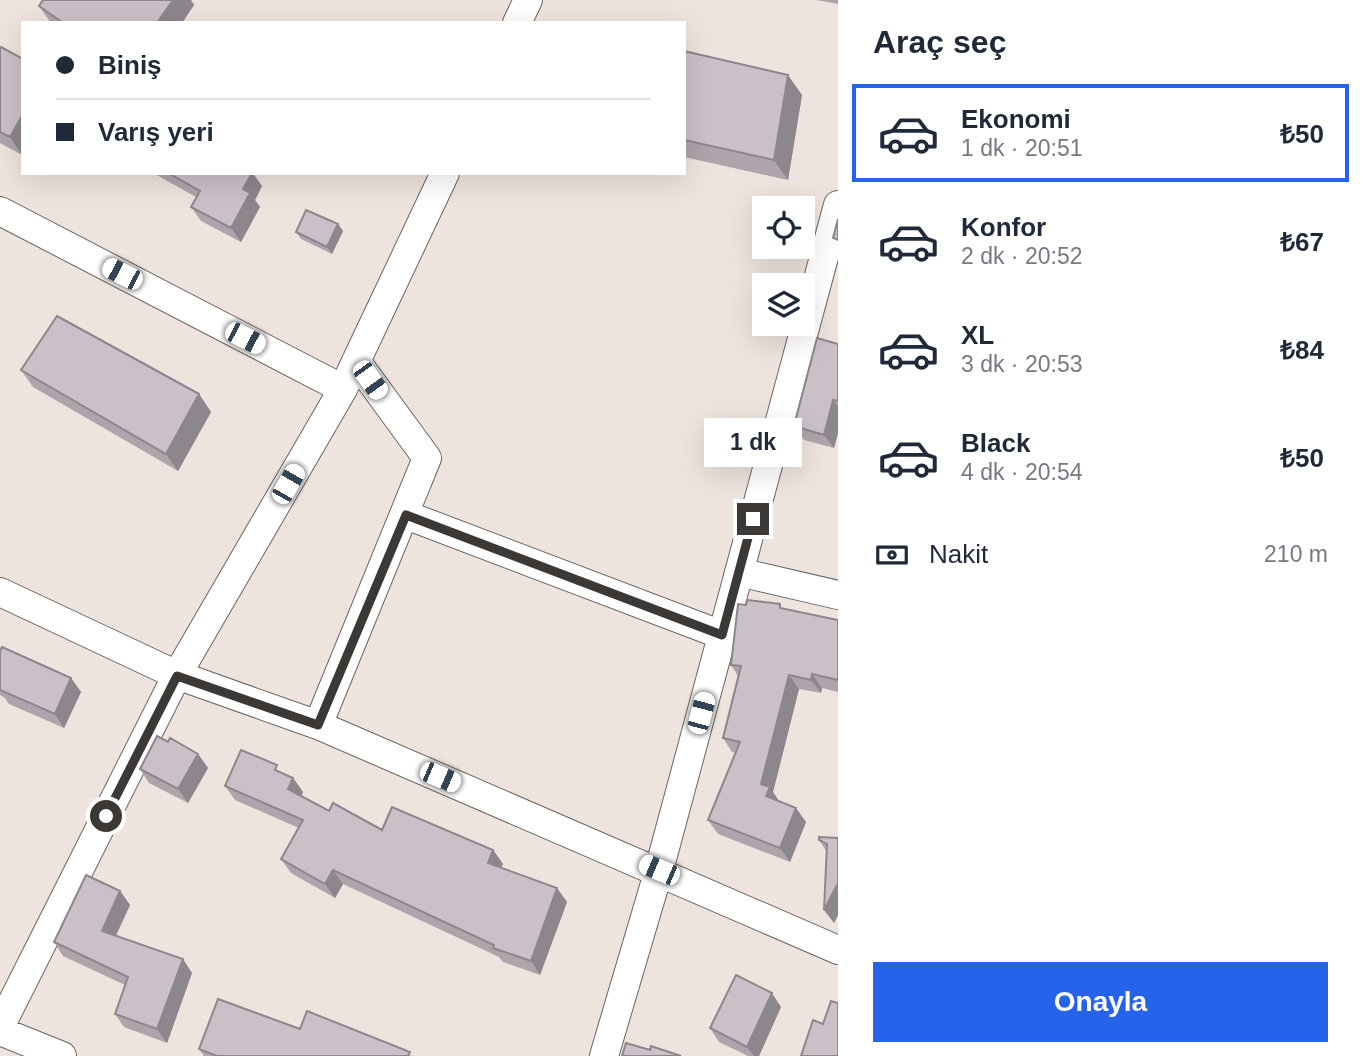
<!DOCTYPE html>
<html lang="tr">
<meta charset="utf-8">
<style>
body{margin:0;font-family:Arial,sans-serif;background:#f2f2f3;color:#1f2937;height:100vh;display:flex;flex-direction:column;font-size:26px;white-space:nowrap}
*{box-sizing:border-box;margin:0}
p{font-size:23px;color:#747a83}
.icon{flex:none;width:38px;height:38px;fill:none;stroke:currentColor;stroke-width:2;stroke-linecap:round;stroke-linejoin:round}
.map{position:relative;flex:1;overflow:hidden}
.details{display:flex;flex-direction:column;background:#fff;width:525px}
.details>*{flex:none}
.top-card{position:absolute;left:21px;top:21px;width:665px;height:154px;border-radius:0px;box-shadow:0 7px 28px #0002;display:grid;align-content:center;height:154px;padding:0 35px;background:#fff}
.buttons{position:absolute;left:752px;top:196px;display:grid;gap:14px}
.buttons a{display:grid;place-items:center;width:63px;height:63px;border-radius:0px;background:#fff;box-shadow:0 7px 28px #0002;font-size:35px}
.end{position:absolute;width:32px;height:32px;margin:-16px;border:9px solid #3c3836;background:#fff;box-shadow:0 0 0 4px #fff}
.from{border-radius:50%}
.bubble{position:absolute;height:49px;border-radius:0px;background:#fff;box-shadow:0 7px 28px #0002;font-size:23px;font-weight:800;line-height:49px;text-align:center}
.car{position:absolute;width:21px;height:42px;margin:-21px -10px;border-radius:9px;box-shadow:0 0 5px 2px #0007;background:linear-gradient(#fff 24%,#345 0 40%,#fff 0 76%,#345 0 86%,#fff 0)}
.top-card b{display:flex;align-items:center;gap:24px;height:66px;font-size:26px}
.top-card b+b{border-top:2px solid #e0e1e3}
.top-card i{width:18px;height:18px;background:#1f2937}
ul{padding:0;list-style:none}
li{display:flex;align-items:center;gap:21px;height:98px;margin:0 14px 10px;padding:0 21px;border:4px solid transparent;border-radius:0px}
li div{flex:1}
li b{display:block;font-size:26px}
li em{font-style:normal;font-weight:800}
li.on{border-color:#2563eb}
li>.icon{width:63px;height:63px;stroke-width:1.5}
h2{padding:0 35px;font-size:32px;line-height:84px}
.pay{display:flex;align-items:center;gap:18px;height:77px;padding:0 35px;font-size:26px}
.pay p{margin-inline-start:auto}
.button{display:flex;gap:14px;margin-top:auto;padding:14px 35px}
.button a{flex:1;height:80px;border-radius:0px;background:#2563eb;color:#fff;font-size:28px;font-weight:800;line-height:80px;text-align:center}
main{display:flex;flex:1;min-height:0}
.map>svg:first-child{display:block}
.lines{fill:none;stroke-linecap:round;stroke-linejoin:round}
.street-casing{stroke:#6d645f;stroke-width:30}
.street{stroke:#fff;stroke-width:28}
.wall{fill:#aea5ac}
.shaded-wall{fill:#8d868c}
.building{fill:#cac0c8;stroke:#8d868c;stroke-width:2}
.route{stroke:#3c3836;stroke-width:9}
</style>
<main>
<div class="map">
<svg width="838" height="1056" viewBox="0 0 838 1056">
<rect width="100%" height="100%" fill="#eee3dd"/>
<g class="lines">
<!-- street casing -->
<g class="street-casing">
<path id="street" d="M517 23 528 0
M0 211 343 389 445 173
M406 515 722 635
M739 572 838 595
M0 592 177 675 318 725 838 950
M318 725 427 458 356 361
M0 1027 177 675 343 389
M0 1031 62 1056
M604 1056 659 870 838 205"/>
</g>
<!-- street -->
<use href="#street" class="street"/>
</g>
<!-- wall -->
<path class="wall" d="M43 0H191L194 5 182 23H51L39 6Z
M816 0H838V4Z
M0 49 23 59 22 155 0 143Z
M684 51 802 95 788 180 684 157Z
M153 173H253L262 186 255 200 260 207 241 242 201 221 191 207 196 197Z
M338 224 343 231 332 254 301 239 296 232Z
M838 344V433L834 448 804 440 794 426Z
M21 370 199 394 211 412 178 471 33 387Z
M784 609 838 620V692L822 688 821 693 799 689 773 792 779 801 806 822 790 862 718 834 708 820 735 752H732L723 738 738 676 731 665Z
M0 651 71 678 81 692 64 728 9 704 5 698 0 695Z
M198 754 208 768 188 803 149 783 140 769Z
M283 773 293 778 303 792 301 796 329 811 382 830 493 850 503 864 501 867 567 902 540 975 503 962 499 957 343 884 335 898 291 873 281 859 299 828 235 800 225 786Z
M838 838V915L834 923 827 852 819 840Z
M120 891 130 905 116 936 192 973 167 1043 124 1027 115 1014 125 985 63 956 54 942Z
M781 1007 759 1056H748L719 1042 710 1028Z
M300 1029 413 1056H204L199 1049Z"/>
<!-- shaded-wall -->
<path class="shaded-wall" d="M173 0H191L194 5 182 23H157Z
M788 75 802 95 788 180 774 160Z
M23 114V154L22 155 10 137Z
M252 173 262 186 255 200 260 207 241 242 231 228 243 189Z
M338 224 343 231 332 254 327 247Z
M199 394 211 412 178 471 166 454Z
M833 400 838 406V433L834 448 824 435Z
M812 674 822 688 821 693 811 680Z
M789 675 799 689 773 792 779 801 766 796 761 784Z
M71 678 81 692 64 728 55 714Z
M198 754 208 768 188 803 178 789Z
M293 778 303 792 298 803 288 789Z
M796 808 806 822 790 862 780 848Z
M493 850 503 864 497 876 488 863Z
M333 870 343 884 335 898 325 884Z
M838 883V915L834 923 824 910Z
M557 888 567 902 540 975 531 961Z
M120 891 130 905 111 945 102 931Z
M183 959 192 973 167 1043 157 1029Z
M772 993 781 1007 759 1056H754L747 1047Z"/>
<!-- building -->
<path class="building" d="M43 0H173L157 23H63L39 6Z
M1 47 23 59V114L10 137 0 132V49Z
M684 51 788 75 774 160 684 140Z
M168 173H252L243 189 250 193 231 228 191 207 200 191Z
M306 210 338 224 327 247 296 232Z
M838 219V240L833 238Z
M57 316 199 394 166 454 21 370Z
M817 338 838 344V401L833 400 824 435 794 426Z
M747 600 780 604V608L838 620V680L812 674 811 680 789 675 761 784 770 787 766 796 796 808 780 848 708 820 740 742 723 738 741 666 731 665 738 604 746 605Z
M2 647 71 678 55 714 0 690V651Z
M157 736 168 742 170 738 198 754 178 789 140 769Z
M241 750 277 765 275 770 293 778 288 789 329 811 333 803 382 830 392 807 493 850 488 863 557 888 531 961 493 948 494 945 333 870 325 884 281 859 303 820 225 786Z
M819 837 838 838V883L824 910 827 844 819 840Z
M86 875 120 891 102 931 183 959 157 1029 115 1014 128 977 54 942Z
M736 975 772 993 747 1047 710 1028Z
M218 999 300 1029 307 1011 410 1052 408 1056H217L199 1049Z
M831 1001 838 1003V1056H801L813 1020 823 1024Z
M626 1043 650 1050 651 1046 681 1056H622Z"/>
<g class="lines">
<!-- route -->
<path class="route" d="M106 816 177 676 318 725 406 515 722 635 753 519"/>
</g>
</svg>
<div class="buttons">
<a><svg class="icon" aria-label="locate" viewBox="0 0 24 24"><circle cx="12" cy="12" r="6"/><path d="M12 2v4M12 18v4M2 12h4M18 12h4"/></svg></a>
<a><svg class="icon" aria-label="layers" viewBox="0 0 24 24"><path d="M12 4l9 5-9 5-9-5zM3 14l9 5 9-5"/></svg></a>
</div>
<i class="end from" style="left:106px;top:816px"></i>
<i class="end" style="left:753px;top:519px"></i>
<div class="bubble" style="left:704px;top:418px;width:98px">1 dk</div>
<i class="car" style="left:122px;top:274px;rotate:297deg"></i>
<i class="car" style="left:245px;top:338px;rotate:117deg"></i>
<i class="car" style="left:370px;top:380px;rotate:144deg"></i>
<i class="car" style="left:288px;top:484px;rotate:30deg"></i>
<i class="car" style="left:701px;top:713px;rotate:15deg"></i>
<i class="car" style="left:440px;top:777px;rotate:113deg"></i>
<i class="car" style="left:659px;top:870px;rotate:293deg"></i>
<div class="top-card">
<b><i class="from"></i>Biniş</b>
<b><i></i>Varış yeri</b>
</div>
</div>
<section class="details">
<h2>Araç seç</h2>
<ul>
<li class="on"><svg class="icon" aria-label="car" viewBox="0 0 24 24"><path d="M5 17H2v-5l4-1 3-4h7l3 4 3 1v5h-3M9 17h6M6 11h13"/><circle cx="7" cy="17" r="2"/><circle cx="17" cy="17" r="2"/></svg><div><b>Ekonomi</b><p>1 dk · 20:51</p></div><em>₺50</em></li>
<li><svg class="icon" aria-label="car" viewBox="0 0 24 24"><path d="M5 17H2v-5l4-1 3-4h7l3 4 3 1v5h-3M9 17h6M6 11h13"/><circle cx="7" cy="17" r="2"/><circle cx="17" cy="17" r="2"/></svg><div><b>Konfor</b><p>2 dk · 20:52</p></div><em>₺67</em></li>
<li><svg class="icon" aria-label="car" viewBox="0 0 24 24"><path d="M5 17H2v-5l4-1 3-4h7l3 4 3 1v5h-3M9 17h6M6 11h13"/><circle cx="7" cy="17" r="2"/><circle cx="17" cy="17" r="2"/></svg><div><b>XL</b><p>3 dk · 20:53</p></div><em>₺84</em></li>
<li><svg class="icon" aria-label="car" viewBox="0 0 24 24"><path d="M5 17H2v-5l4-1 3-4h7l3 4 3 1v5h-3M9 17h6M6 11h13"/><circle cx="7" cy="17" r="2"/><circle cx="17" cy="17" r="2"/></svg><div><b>Black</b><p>4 dk · 20:54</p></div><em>₺50</em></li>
</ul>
<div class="pay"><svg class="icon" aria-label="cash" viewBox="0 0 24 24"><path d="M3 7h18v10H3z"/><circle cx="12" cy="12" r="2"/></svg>Nakit<p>210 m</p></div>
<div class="button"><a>Onayla</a></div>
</section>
</main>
